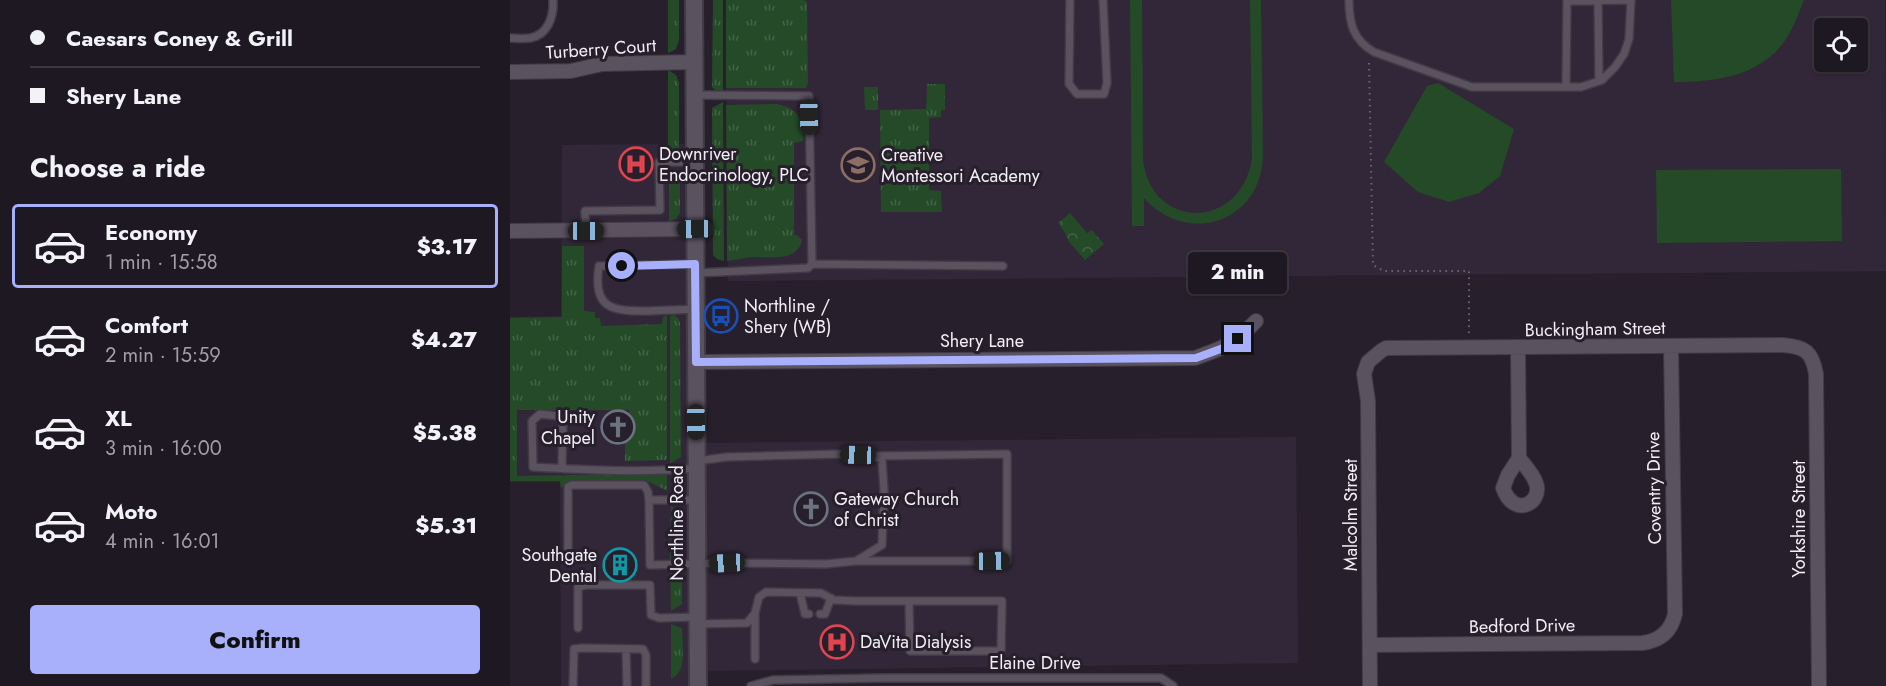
<!DOCTYPE html>
<meta charset="utf-8">
<style>
body{margin:0;font-family:Jost,sans-serif;background:#2a252e;color:#f1f3f6;height:100vh;display:flex;flex-direction:column;font-size:22px;white-space:nowrap}
*{box-sizing:border-box;margin:0}
p{font-size:20px;color:#a0a0a5}
.icon{flex:none;width:33px;height:33px;fill:none;stroke:currentColor;stroke-width:2;stroke-linecap:round;stroke-linejoin:round}
.map{position:relative;flex:1;overflow:hidden}
.details{display:flex;flex-direction:column;background:#1d1821;width:510px}
.details>*{flex:none}
.banner{display:grid;align-content:center;height:132px;padding:0 30px;background:#1d1821}
.buttons{position:absolute;left:1304px;top:18px;display:grid;gap:12px}
.buttons a{display:grid;place-items:center;width:54px;height:54px;border-radius:6px;background:#1d1821;box-shadow:0 2px 4px #0004,0 0 0 2px #3b373f;font-size:30px}
.end{position:absolute;width:27px;height:27px;margin:-14px;border:8px solid #a8b0fc;background:#111;box-shadow:0 0 0 3px #111}
.from{border-radius:50%}
.bubble{position:absolute;height:42px;border-radius:6px;background:#1d1821;box-shadow:0 2px 4px #0004,0 0 0 2px #3b373f;font-size:20px;font-weight:800;line-height:42px;text-align:center}
.car{position:absolute;width:18px;height:36px;margin:-18px -9px;border-radius:8px;box-shadow:0 0 4px 2px #0007;background:linear-gradient(#222 24%,#8ab4d8 0 40%,#222 0 76%,#8ab4d8 0 86%,#222 0)}
.banner b{display:flex;align-items:center;gap:21px;height:57px;font-size:22px}
.banner b+b{border-top:2px solid #3b373f}
.banner i{width:15px;height:15px;background:#f1f3f6}
ul{padding:0;list-style:none}
li{display:flex;align-items:center;gap:18px;height:84px;margin:0 12px 9px;padding:0 18px;border:3px solid transparent;border-radius:6px}
li div{flex:1}
li b{display:block;font-size:22px}
li em{font-style:normal;font-weight:800}
li.current{border-color:#a8b0fc}
li>.icon{width:54px;height:54px;stroke-width:1.5}
h2{padding:0 30px;font-size:27px;line-height:72px}
.action{display:flex;gap:12px;margin-top:auto;padding:12px 30px}
.action a{flex:1;height:69px;border-radius:6px;background:#a8b0fc;color:#111;font-size:24px;font-weight:800;line-height:69px;text-align:center}
main{display:flex;flex:1;min-height:0}
.map>svg:first-child{display:block}
.built{fill:#322738;fill-rule:evenodd}
.grass{fill:url(#grass-tufts)}
.park{fill:url(#park-crowns)}
.pitch{fill:#244a28}
.lines{fill:none;stroke-linecap:round;stroke-linejoin:round}
.service-casing{stroke:#423b46;stroke-width:10}
.minor-casing{stroke:#423b46;stroke-width:16}
.secondary-casing{stroke:#423b46;stroke-width:20}
.path{stroke:#6d6772;stroke-width:2;stroke-dasharray:1.5 4.5;stroke-linecap:butt}
.service{stroke:#5b5260;stroke-width:7}
.minor{stroke:#5b5260;stroke-width:14}
.secondary{stroke:#5b5260;stroke-width:16}
.route{stroke:#a8b0fc;stroke-width:8}
.labels{text-anchor:middle;dominant-baseline:central;stroke-width:6;stroke-linejoin:round;paint-order:stroke}
.street-label{font-size:18px;fill:#f3eef6;stroke:#27202c}
.poi-label{font-size:18px;fill:#f3eef6;stroke:#27202c;text-anchor:start}
</style>
<main>
<section class="details">
<div class="banner">
<b><i class="from"></i>Caesars Coney &amp; Grill</b>
<b><i></i>Shery Lane</b>
</div>
<h2>Choose a ride</h2>
<ul>
<li class="current"><svg class="icon" aria-label="car" viewBox="0 0 24 24"><path d="M5 17H2v-5l4-1 3-4h7l3 4 3 1v5h-3M9 17h6M6 11h13"/><circle cx="7" cy="17" r="2"/><circle cx="17" cy="17" r="2"/></svg><div><b>Economy</b><p>1 min · 15:58</p></div><em>$3.17</em></li>
<li><svg class="icon" aria-label="car" viewBox="0 0 24 24"><path d="M5 17H2v-5l4-1 3-4h7l3 4 3 1v5h-3M9 17h6M6 11h13"/><circle cx="7" cy="17" r="2"/><circle cx="17" cy="17" r="2"/></svg><div><b>Comfort</b><p>2 min · 15:59</p></div><em>$4.27</em></li>
<li><svg class="icon" aria-label="car" viewBox="0 0 24 24"><path d="M5 17H2v-5l4-1 3-4h7l3 4 3 1v5h-3M9 17h6M6 11h13"/><circle cx="7" cy="17" r="2"/><circle cx="17" cy="17" r="2"/></svg><div><b>XL</b><p>3 min · 16:00</p></div><em>$5.38</em></li>
<li><svg class="icon" aria-label="car" viewBox="0 0 24 24"><path d="M5 17H2v-5l4-1 3-4h7l3 4 3 1v5h-3M9 17h6M6 11h13"/><circle cx="7" cy="17" r="2"/><circle cx="17" cy="17" r="2"/></svg><div><b>Moto</b><p>4 min · 16:01</p></div><em>$5.31</em></li>
</ul>
<div class="action"><a>Confirm</a></div>
</section>
<div class="map">
<svg width="1376" height="686" viewBox="0 0 1376 686">
<defs>
<pattern id="grass-tufts" width="24" height="20" patternUnits="userSpaceOnUse" patternTransform="scale(1.5)"><rect width="24" height="20" fill="#244a28"/><path d="M3 7l-1-3M5 7V3M7 7l1-3M15 17l-1-3M17 17v-4M19 17l1-3" fill="none" stroke="#446448"/></pattern>
<pattern id="park-crowns" width="20" height="18" patternUnits="userSpaceOnUse" patternTransform="scale(1.5)"><rect width="20" height="18" fill="#244a28"/><path d="M2 6a3 3 0 1 1 6 0M12 15a3 3 0 1 1 6 0" fill="none" stroke="#446448"/></pattern>
</defs>
<rect width="100%" height="100%" fill="#27202c"/>
<!-- built -->
<path class="built" d="M216 0H1375L1376 271 218 281ZM1314 28H1347V62H1314Z
M185 144 187 443 786 437 788 663 188 671V686H51L50 482H0V317L51 316 52 145Z"/>
<!-- grass -->
<path class="grass" d="M158 0H169V40L166 49 158 53Z
M203 0H213V91L205 90 202 87Z
M216 0H294L297 2 298 83 296 88H216Z
M158 70 166 75 169 83V148L158 155Z
M417 84H435V110H431V117L419 118V190L431 191 432 212H371L370 110H355L354 87H368V110L416 109Z
M213 102 214 261 207 259 203 255 202 108Z
M267 104C289 109 295 120 293 141L284 143V235H287L292 240C287 263 259 256 241 257 233 258 225 260 217 261L216 105Z
M159 168 170 174V213L166 219 159 221Z
M52 246H74V311L85 312V318H90L91 326 152 324 153 317 157 315V460L115 461V441H119V410H7V476L157 474V493L156 490 135 480 59 481 51 488 50 481H0V318L52 317Z
M164 315 168 318 170 323 171 457 160 464V316Z
M161 506 171 512 172 551 167 556 160 559Z
M160 571 172 577V604L161 611Z
M161 624 172 628C172 644 178 671 161 679Z"/>
<!-- park -->
<path class="park" d="M560 213 577 233 582 230 594 244 575 260 560 243 555 233 548 223Z"/>
<!-- pitch -->
<path class="pitch" d="M620 0H632L633 159C640 230 731 232 742 158L740 0H751L753 155C752 222 678 247 634 198V226H622Z
M1161 0H1294C1288 14 1283 30 1274 42 1248 77 1204 82 1164 82Z
M928 83 1004 129 990 176 969 193 939 202 908 192 874 162 917 86Z
M1331 169 1332 241 1147 243 1146 170Z"/>
<g class="lines">
<!-- service casing -->
<g class="service-casing">
<path id="service" d="M560 0 559 84 567 94H594L597 83 593 0
M839 0C839 23 843 40 864 52L962 87H1071L1092 80 1105 67 1114 54 1119 39 1121 0
M1088 0 1089 81
M0 38C6 38 13 39 20 38 38 35 44 16 43 0
M1056 87 1057 1 1121 0
M185 95 299 96 302 264
M76 231 75 211 150 210 149 162H185
M185 264 89 266C82 310 103 311 139 311 154 310 170 310 186 309
M185 273 298 268 302 264 493 266
M186 461 217 457 330 454 365 456 372 460 374 490 372 545 346 561 316 564 217 563 140 565 139 500H187
M54 469 52 464 53 420 48 416 30 414 22 421 23 467C77 470 132 473 187 468
M58 559V487L62 485H134L138 492 139 500
M348 561H497V454L368 456
M290 593 295 614H299
M245 613V659
M310 614H315L321 598
M187 624 237 623 245 613 249 597 256 592 311 593 324 600 345 601H492L491 651H400L399 601
M68 628V587L76 585H140L141 615 149 618 187 617
M116 649 117 686
M63 686 64 649 72 648 133 649 136 655V686
M241 686 263 680 372 678H651L663 686"/>
</g>
<!-- minor casing -->
<g class="minor-casing">
<path id="minor" d="M0 72 61 71 92 64 184 62
M0 231 185 229
M1008 348 1009 458 998 475 993 488C1004 519 1033 503 1026 483 1023 474 1015 466 1009 458
M186 362 685 358C716 347 724 344 746 321
M860 645 1132 643C1149 641 1161 632 1165 614L1161 346
M860 686 858 401 854 374 858 362 871 351 876 348 1273 345C1295 347 1302 351 1306 374L1309 686"/>
</g>
<!-- secondary casing -->
<g class="secondary-casing">
<path id="secondary" d="M184 0 188 686"/>
</g>
<!-- path -->
<path class="path" d="M859 63 863 265 874 271H959V335"/>
<!-- service -->
<use href="#service" class="service"/>
<!-- minor -->
<use href="#minor" class="minor"/>
<!-- secondary -->
<use href="#secondary" class="secondary"/>
</g>
<g class="lines">
<!-- route -->
<path class="route" d="M112 266 185 264 186 362 686 358 716 347 728 339"/>
</g>
<!-- icons -->
<defs>
<g id="hospital-ring" transform="scale(1.725)"><circle r="9.5" fill="#27202c" stroke="#e0444e" stroke-width="1.5"/><path d="M-5-5h3v3.5h4V-5h3V5h-3V1.5h-4V5h-3Z" fill="#e0444e"/></g>
<g id="school-ring" transform="scale(1.725)"><circle r="9.5" fill="#27202c" stroke="#8d6e63" stroke-width="1.5"/><path d="M0-5L7-2L0 1L-7-2ZM-4 1L0 2.5L4 1V4Q0 6-4 4Z" fill="#8d6e63"/></g>
<g id="bus-ring" transform="scale(1.725)"><circle r="9.5" fill="#27202c" stroke="#1a4fb4" stroke-width="1.5"/><path d="M-5-6H5V4H4V6H2V4H-2V6H-4V4H-5ZM-3.5-4V0h7V-4ZM-3.5 1.2v1.5H-2V1.2ZM2 1.2v1.5H3.5V1.2Z" fill="#1a4fb4"/></g>
<g id="church-ring" transform="scale(1.725)"><circle r="9.5" fill="#27202c" stroke="#6b7280" stroke-width="1.5"/><path d="M-1.2-6h2.4v3.5h3.3v2.4h-3.3V6h-2.4V-.1h-3.3v-2.4h3.3Z" fill="#6b7280"/></g>
<g id="building-ring" transform="scale(1.725)"><circle r="9.5" fill="#27202c" stroke="#0f9aa8" stroke-width="1.5"/><path d="M-4-6H4V6H1V3H-1V6H-4ZM-2.5-4.3h1.7v1.8h-1.7ZM.8-4.3h1.7v1.8H.8ZM-2.5-1h1.7V.8h-1.7ZM.8-1h1.7V.8H.8Z" fill="#0f9aa8"/></g>
</defs>
<g fill-rule="evenodd">
<use href="#hospital-ring" x="126" y="164"/>
<use href="#school-ring" x="348" y="165"/>
<use href="#bus-ring" x="211" y="316"/>
<use href="#church-ring" x="108" y="427"/>
<use href="#church-ring" x="301" y="509"/>
<use href="#building-ring" x="110" y="565"/>
<use href="#hospital-ring" x="327" y="642"/>
</g>
<g class="labels">
<!-- street labels -->
<g class="street-label">
<text transform="translate(91 49) rotate(-4)">Turberry Court</text>
<text transform="translate(1085 329) rotate(-1)">Buckingham Street</text>
<text x="472" y="341">Shery Lane</text>
<text transform="translate(1144 488) rotate(-91)">Coventry Drive</text>
<text transform="translate(841 515) rotate(-90)">Malcolm Street</text>
<text transform="translate(1289 519) rotate(-90)">Yorkshire Street</text>
<text transform="translate(167 523) rotate(-90)">Northline Road</text>
<text transform="translate(1012 626) rotate(-1)">Bedford Drive</text>
<text x="525" y="663">Elaine Drive</text>
</g>
<!-- poi labels -->
<g class="poi-label">
<text x="149" y="154">Downriver<tspan x="149" dy="21">Endocrinology, PLC</tspan></text>
<text x="371" y="155">Creative<tspan x="371" dy="21">Montessori Academy</tspan></text>
<text x="234" y="306">Northline /<tspan x="234" dy="21">Shery (WB)</tspan></text>
<text x="85" y="417" text-anchor="end">Unity<tspan x="85" dy="21">Chapel</tspan></text>
<text x="324" y="499">Gateway Church<tspan x="324" dy="21">of Christ</tspan></text>
<text x="87" y="555" text-anchor="end">Southgate<tspan x="87" dy="21">Dental</tspan></text>
<text x="350" y="642">DaVita Dialysis</text>
</g>
</g>
</svg>
<div class="buttons">
<a><svg class="icon" aria-label="locate" viewBox="0 0 24 24"><circle cx="12" cy="12" r="6"/><path d="M12 2v4M12 18v4M2 12h4M18 12h4"/></svg></a>
</div>
<i class="end from" style="left:112px;top:266px"></i>
<i class="end" style="left:728px;top:339px"></i>
<div class="bubble" style="left:678px;top:252px;width:99px">2 min</div>
<i class="car" style="left:299px;top:117px;rotate:179deg"></i>
<i class="car" style="left:185px;top:229px;rotate:269deg"></i>
<i class="car" style="left:76px;top:231px;rotate:90deg"></i>
<i class="car" style="left:186px;top:422px;rotate:179deg"></i>
<i class="car" style="left:348px;top:455px;rotate:272deg"></i>
<i class="car" style="left:482px;top:561px;rotate:89deg"></i>
<i class="car" style="left:217px;top:563px;rotate:267deg"></i>
</div>
</main>
